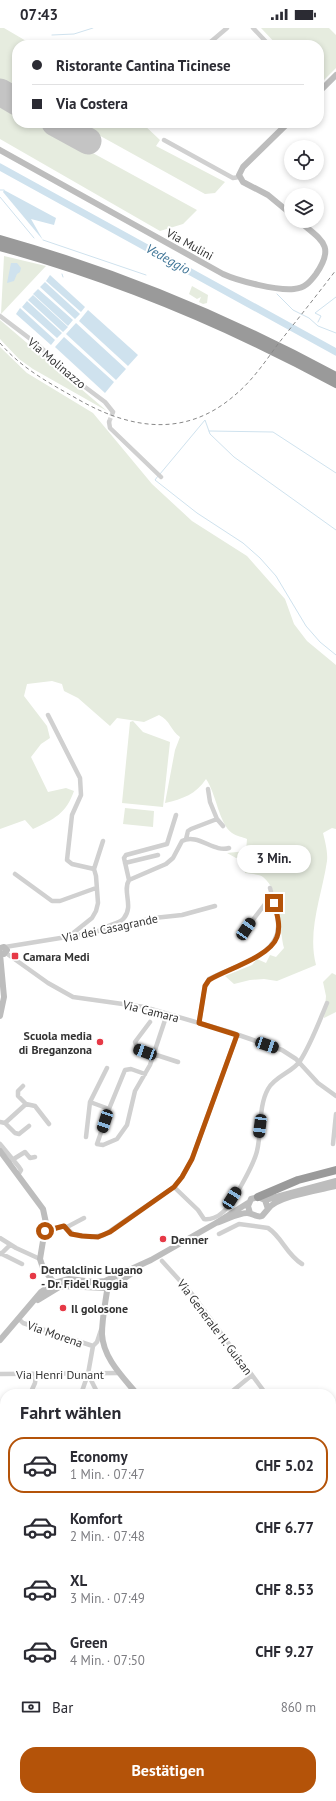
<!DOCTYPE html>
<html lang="de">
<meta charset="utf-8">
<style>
body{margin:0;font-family:"PT Sans",sans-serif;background:#f7f7f7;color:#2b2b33;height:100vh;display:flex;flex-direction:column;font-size:15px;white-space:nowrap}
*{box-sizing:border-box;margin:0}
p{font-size:13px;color:#7c7c81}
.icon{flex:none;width:22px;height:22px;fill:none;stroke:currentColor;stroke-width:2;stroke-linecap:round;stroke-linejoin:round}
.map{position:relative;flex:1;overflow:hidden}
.sheet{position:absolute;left:0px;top:1361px;width:336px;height:412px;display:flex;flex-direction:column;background:#fff;border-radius:16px 16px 0 0;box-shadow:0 2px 6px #0003}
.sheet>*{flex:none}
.guide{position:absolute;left:12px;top:12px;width:312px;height:88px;border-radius:16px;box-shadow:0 2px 6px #0003;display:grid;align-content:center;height:88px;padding:0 20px;background:#fff}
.tools{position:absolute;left:284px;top:112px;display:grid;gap:8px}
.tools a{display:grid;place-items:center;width:40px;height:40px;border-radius:50%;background:#fff;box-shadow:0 2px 6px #0003;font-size:20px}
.end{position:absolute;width:18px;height:18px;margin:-9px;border:5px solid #b45309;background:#fff;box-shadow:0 0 0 2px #fff}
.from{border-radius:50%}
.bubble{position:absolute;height:28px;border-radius:14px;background:#fff;box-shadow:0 2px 6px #0003;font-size:13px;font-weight:600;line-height:28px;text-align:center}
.car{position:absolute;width:12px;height:24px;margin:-12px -6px;border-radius:5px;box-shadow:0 0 3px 1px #0007;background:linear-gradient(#222 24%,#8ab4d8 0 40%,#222 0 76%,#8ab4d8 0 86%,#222 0)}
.guide b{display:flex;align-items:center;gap:14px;height:38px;font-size:15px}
.guide b+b{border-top:1px solid #e1e1e2}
.guide i{width:10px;height:10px;background:#2b2b33}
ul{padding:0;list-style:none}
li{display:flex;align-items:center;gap:12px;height:56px;margin:0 8px 6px;padding:0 12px;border:2px solid transparent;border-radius:16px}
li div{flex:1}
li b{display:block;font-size:15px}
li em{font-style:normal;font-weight:600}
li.selected{border-color:#b45309}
li>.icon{width:36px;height:36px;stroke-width:1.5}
h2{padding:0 20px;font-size:18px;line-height:48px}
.pay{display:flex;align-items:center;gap:10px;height:44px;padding:0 20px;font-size:15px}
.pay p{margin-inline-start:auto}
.button{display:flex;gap:8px;margin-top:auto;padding:8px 20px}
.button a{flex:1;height:46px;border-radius:16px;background:#b45309;color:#fff;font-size:16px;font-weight:600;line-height:46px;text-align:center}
.status{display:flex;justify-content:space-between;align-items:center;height:28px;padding:0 20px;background:#fff;direction:ltr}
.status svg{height:11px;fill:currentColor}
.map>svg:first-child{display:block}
.green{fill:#e6ecdf}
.water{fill:#cfe2ee}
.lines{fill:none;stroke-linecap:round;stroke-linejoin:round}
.stream{stroke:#cfe2ee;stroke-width:1}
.river{stroke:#cfe2ee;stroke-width:7}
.runway{stroke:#c4c4c4;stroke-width:27}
.street-tunnel{stroke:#d6d6d6;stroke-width:4.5;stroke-dasharray:4.5 2;stroke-linecap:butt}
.street{stroke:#d0d0d0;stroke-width:4.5}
.secondary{stroke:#bdbdbd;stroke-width:6}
.primary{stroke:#ababab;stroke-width:7}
.highway{stroke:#9a9a9a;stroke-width:8}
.rail{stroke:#888;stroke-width:1;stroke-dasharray:4 3;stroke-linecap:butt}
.route{stroke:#b45309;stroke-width:5}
.poi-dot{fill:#e63946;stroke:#fff;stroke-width:1.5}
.labels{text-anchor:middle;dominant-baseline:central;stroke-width:4;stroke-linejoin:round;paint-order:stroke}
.street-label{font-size:12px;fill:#333;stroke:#fff}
.poi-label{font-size:12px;font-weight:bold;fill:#333;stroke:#fff;text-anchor:start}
.water-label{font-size:13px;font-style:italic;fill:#3f7597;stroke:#fff}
</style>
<div class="status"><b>07:43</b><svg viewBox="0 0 49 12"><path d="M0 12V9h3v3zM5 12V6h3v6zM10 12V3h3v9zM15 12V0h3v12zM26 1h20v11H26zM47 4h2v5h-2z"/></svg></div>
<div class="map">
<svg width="336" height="1773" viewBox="0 0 336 1773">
<rect width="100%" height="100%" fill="#fff"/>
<!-- green -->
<path class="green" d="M0 0H4L33 17H17V62L0 53Z
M261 0H329L336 7V40L319 57V17H277Z
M0 74 17 83V95H38L197 182 183 196 160 203 0 111Z
M77 95H142L160 112 156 118 225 154 215 165 205 166Z
M4 228 46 238 1 286Z
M192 258 208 267 207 275 203 276 199 274 201 269 197 271 189 266Z
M0 292 107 383 33 341 19 331 0 311Z
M0 319 27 345 93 385 152 456 192 493 247 528 285 571 294 596 307 613 336 637V801L332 800 323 805C325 813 328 824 327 833 322 867 307 903 316 937L277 953 264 951 250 952 234 956 225 948 252 937 257 931 266 935 270 927 276 929 284 920C279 901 281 863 263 849 260 846 250 846 245 845V827L236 830 227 825 246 823 247 811C243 809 236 808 232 805 219 796 216 765 206 751 196 766 183 771 165 775L175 722 180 709C171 703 170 692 159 687L144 694 117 690 110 698 78 670 64 663 62 656 52 653 27 656 24 668 47 698 50 710 41 716 31 729 48 764 66 760 74 763C66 786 54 791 33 801L25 792 0 801Z
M133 693 143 704 170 714 163 779 122 775 130 694Z
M125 780 154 783 153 799 123 796Z
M332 945 336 947V984L324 990 326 968 323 954Z"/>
<!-- water -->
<path class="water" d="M4 162 56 190 54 197 31 191 43 212 3 164Z
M11 235H17L21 240 20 244 17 246 14 253 7 255Z
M50 247 85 279 81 284 46 253Z
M45 254 80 286 75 291 40 259Z
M38 261 73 292 68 298 33 266Z
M33 267 68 299 63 304 28 272Z
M27 273 62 305 57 310 22 279Z
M20 280 55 312 51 317 16 286Z
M88 282 138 327 128 338 79 293Z
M76 295 126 341 116 352 66 306Z
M64 309 114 354 105 365 55 319Z"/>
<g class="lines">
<!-- stream -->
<path class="stream" d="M52 7 74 6 93 0
M0 162H4
M0 169 34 210
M43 212 146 247
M62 246 63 249
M277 266 293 282 309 290 318 298 336 305
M318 294 321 288 315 285 336 269
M209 403 273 404 336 445
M160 446 205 392 210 406 234 429 336 502
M158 448 155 452 197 485 243 515 260 530 276 548 306 598 320 614 336 627"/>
<!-- river -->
<path class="river" d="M0 139 336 324"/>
<!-- runway -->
<path class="runway" d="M0 64 17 74
M55 95 88 113"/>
<!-- street-tunnel -->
<path class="street-tunnel" d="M109 394 113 384"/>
<!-- street -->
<path class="street" d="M253 0 269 17
M207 17 227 0
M164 112 233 150 239 149
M0 288 37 316 73 350 105 374 113 384
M109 394 110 400 161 449
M48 687 80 750 81 767 72 787 67 832 72 836 94 841
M208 761 210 774 217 791
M186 811 188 803 191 801 217 791 223 798
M125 835 158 827
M15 846 52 873H60L96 860
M129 852 124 830 126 827 167 816 176 787
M246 901 265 876 274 875
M102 902C108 895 119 897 124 890 134 878 122 863 129 852L166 836 173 830 182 813C198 805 214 825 229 820
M67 910 92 890 96 883 98 875 96 848 94 841 103 813
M5 919 85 906 154 890 182 887 215 878
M6 925 48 955 73 969 144 979 230 1004 282 1022 296 1031 318 1055 336 1068
M150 994 135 1014 138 1021 178 1034
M199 995 205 958 209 951C232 938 282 929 278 894 277 882 273 871 270 860
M23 1058 18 1063V1068L26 1076
M90 1074 107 1040
M109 1081 125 1042 131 1041 145 1046
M0 1094 5 1095 26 1076 35 1078 49 1096
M5 1095 15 1105 19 1106 29 1098
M86 1109 90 1074 109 1081 97 1116 103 1117 117 1111 127 1097 135 1063 150 1037 167 986
M0 1116 19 1139 21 1142 18 1147
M333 1116 336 1086
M12 1132 25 1124 30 1130 35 1129
M174 1159 198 1182 204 1191C210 1192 218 1189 223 1184 233 1175 254 1136 257 1123 262 1103 258 1079 268 1061 275 1048 293 1044 300 1033 311 1016 319 994 327 975
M67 1199 84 1190
M45 1203 64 1198 73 1206 91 1209 104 1207 174 1159 182 1149 192 1131 237 1007
M219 1206 239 1196 268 1200C282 1209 286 1226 302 1236
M0 1210 16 1220 40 1231
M0 1225 22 1236
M1 1226 10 1217
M162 1233 192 1266 266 1366
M19 1291 23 1295 93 1318
M93 1318 97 1314 101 1302
M0 1346 120 1345
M88 1346 98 1366
M30 1366 35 1355 36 1346
M81 1366 88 1346 93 1318
M229 1366 252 1347
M0 1422 5 1413
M331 1425 336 1423
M0 1429 5 1431
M331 1491H336
M4 1496 5 1497
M0 1517 5 1507
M331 1620 336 1629
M0 1625 5 1591
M0 1654 3 1670 1 1690
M331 1684 336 1683
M331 1728H336
M119 1773 121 1768
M155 1773 160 1768
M183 1773 184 1768
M221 1773 222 1768"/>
<!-- secondary -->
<path class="secondary" d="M319 64 336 47
M288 95 243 139 239 147 243 154 268 167 291 186
M0 122 223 246C238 253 278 263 294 261 305 260 310 254 316 246 336 217 321 212 299 193
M0 920 4 919 7 922 4 926 0 925
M0 926 4 969 0 988
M0 1123 43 1181 46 1195 40 1231 43 1240 57 1259
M265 1172 336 1153
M248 1175 216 1195C226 1192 238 1185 247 1185 253 1185 256 1190 262 1188L268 1181 265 1172 258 1169 251 1171 248 1178 250 1185
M268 1181C277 1168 320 1162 336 1158
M105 1256 107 1263C105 1277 102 1291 102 1306 103 1330 123 1349 137 1366
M38 1272 61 1258 106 1260 119 1254 138 1241
M0 1312 41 1264 54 1255 69 1251 94 1254 105 1253 151 1232 216 1195
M331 1538H336"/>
<!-- primary -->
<path class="primary" d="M0 1738 5 1740
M76 1768 84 1769 92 1768"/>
<!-- highway -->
<path class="highway" d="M0 211C117 244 229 290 336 348
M0 219C117 251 229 298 336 356
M258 1169 298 1152 336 1142
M331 1471 336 1468"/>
<!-- rail -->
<path class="rail" d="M0 315C22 341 51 356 81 373 133 402 187 409 235 367 252 353 265 334 278 316 297 292 317 267 336 242"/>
</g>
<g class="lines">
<!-- route -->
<path class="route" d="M45 1203 64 1198 71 1206 82 1208 98 1209 110 1204 174 1159 182 1149 192 1131 237 1007 199 995 205 958 209 952C227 941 270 929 277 909 281 898 277 886 274 875"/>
</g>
<!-- markers -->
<g class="poi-dot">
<rect x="11" y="924" width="8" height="8" rx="2"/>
<circle cx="100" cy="1014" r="4"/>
<circle cx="163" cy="1211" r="4"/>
<circle cx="33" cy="1248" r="4"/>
<circle cx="63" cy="1280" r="4"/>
</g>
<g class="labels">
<!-- street labels -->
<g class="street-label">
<text transform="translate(190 216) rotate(29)">Via Mulini</text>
<text transform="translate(57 335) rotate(40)">Via Molinazzo</text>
<text transform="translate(110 900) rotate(-12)">Via dei Casagrande</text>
<text transform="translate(151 983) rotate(14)">Via Camara</text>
<text transform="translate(215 1299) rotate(53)">Via Generale H. Guisan</text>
<text transform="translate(55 1306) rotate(19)">Via Morena</text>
<text x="60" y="1346">Via Henri Dunant</text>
</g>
<!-- poi labels -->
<g class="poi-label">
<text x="23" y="928">Camara Medi</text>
<text x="92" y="1007" text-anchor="end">Scuola media<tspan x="92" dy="14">di Breganzona</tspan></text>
<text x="171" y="1211">Denner</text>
<text x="41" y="1241">Dentalclinic Lugano<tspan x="41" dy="14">- Dr. Fidel Ruggia</tspan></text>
<text x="71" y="1280">Il golosone</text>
</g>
<!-- water labels -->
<g class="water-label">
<text transform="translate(168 231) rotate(29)">Vedeggio</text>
</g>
</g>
</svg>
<div class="tools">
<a><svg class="icon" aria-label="locate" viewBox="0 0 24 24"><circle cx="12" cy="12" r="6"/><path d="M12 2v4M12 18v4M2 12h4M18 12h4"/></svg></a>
<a><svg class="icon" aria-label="layers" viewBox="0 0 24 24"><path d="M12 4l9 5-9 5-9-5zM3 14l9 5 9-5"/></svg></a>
</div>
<i class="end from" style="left:45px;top:1203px"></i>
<i class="end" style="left:274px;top:875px"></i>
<div class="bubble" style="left:237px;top:817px;width:74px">3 Min.</div>
<i class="car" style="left:246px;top:901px;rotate:34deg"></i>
<i class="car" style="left:267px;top:1017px;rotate:109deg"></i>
<i class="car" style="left:145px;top:1024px;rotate:290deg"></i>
<i class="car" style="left:105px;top:1093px;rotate:198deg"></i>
<i class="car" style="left:260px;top:1098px;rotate:187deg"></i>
<i class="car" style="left:232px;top:1170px;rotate:32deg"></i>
<div class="guide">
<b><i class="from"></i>Ristorante Cantina Ticinese</b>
<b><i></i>Via Costera</b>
</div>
<section class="sheet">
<h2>Fahrt wählen</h2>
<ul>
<li class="selected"><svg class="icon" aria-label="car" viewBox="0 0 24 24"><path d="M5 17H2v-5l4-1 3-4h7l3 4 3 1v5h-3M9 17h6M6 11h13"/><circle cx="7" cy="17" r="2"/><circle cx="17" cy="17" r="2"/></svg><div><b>Economy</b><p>1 Min. · 07:47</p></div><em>CHF 5.02</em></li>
<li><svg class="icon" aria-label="car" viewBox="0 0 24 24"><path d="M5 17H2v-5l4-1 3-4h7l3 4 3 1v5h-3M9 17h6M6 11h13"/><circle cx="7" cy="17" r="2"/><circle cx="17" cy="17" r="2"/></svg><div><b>Komfort</b><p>2 Min. · 07:48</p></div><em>CHF 6.77</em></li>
<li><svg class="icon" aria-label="car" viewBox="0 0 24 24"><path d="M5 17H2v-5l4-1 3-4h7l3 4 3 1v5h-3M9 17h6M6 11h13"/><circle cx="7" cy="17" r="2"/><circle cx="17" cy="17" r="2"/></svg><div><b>XL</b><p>3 Min. · 07:49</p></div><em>CHF 8.53</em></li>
<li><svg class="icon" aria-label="car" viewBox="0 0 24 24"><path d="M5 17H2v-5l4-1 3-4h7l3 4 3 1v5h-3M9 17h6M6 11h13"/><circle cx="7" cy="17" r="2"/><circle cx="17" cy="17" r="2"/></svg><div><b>Green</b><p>4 Min. · 07:50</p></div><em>CHF 9.27</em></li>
</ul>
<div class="pay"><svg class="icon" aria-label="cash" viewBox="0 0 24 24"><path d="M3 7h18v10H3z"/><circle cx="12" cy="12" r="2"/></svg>Bar<p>860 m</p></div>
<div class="button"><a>Bestätigen</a></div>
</section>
</div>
